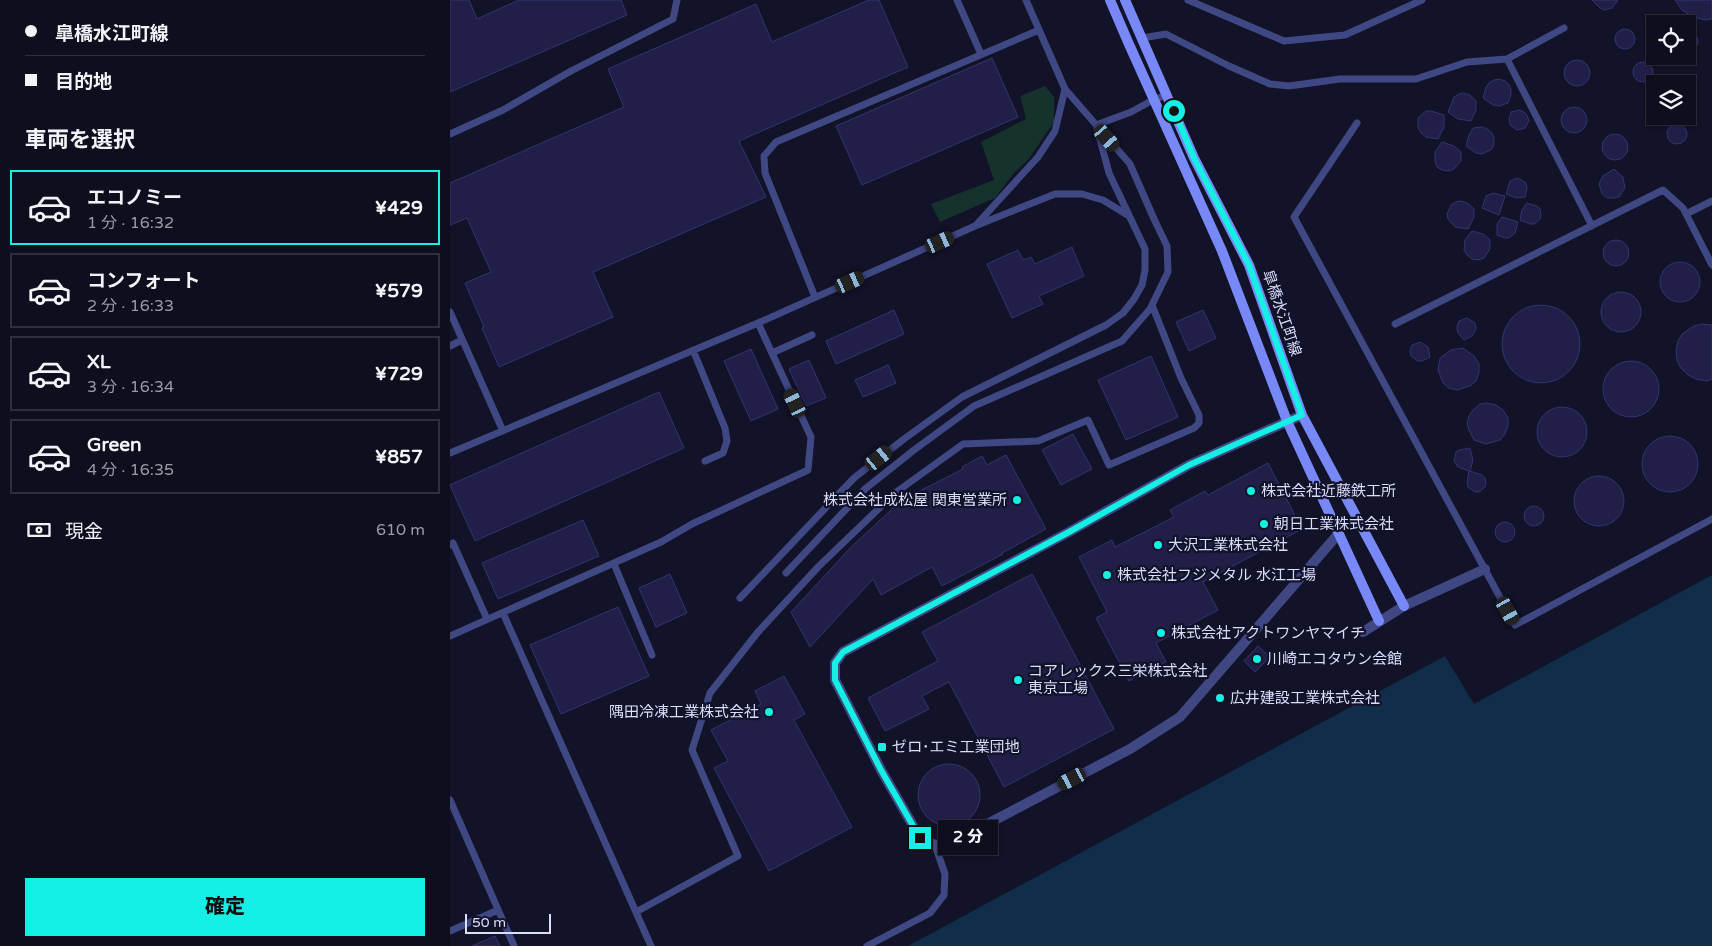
<!DOCTYPE html>
<html lang="ja">
<meta charset="utf-8">
<style>
body{margin:0;font-family:"Varela Round","Noto Sans JP",sans-serif;background:#1c1c2b;color:#f1f3f6;height:100vh;display:flex;flex-direction:column;font-size:19px;white-space:nowrap}
*{box-sizing:border-box;margin:0}
p{font-size:16px;color:#9b9ca4}
.icon{flex:none;width:28px;height:28px;fill:none;stroke:currentColor;stroke-width:2;stroke-linecap:round;stroke-linejoin:round}
.map{position:relative;flex:1;overflow:hidden}
.sheet{display:flex;flex-direction:column;background:#0e0e1e;width:450px}
.sheet>*{flex:none}
.guide{display:grid;align-content:center;height:110px;padding:0 25px;background:#0e0e1e}
.tools{position:absolute;left:1196px;top:15px;display:grid;gap:10px}
.tools a{display:grid;place-items:center;width:50px;height:50px;border-radius:0px;background:#0e0e1e;box-shadow:0 1px 4px #0004,0 0 0 1px #2e2e3c;font-size:25px}
.scale{position:absolute;left:15px;bottom:12px;width:86px;box-sizing:border-box;padding-left:5px;border:2px solid #dbddfd;border-top:0;font-size:14px;line-height:18px;white-space:nowrap;color:#dbddfd;-webkit-text-stroke:4px #121228;paint-order:stroke}
.end{position:absolute;width:22px;height:22px;margin:-11px;border:6px solid #14f0e4;background:#111;box-shadow:0 0 0 2px #111}
.from{border-radius:50%}
.bubble{position:absolute;height:35px;border-radius:0px;background:#0e0e1e;box-shadow:0 1px 4px #0004,0 0 0 1px #2e2e3c;font-size:16px;font-weight:800;line-height:35px;text-align:center}
.car{position:absolute;width:15px;height:30px;margin:-15px -8px;border-radius:6px;box-shadow:0 0 4px 1px #0007;background:linear-gradient(#222 24%,#8ab4d8 0 40%,#222 0 76%,#8ab4d8 0 86%,#222 0)}
.guide b{display:flex;align-items:center;gap:18px;height:48px;font-size:19px}
.guide b+b{border-top:1px solid #2e2e3c}
.guide i{width:12px;height:12px;background:#f1f3f6}
ul{padding:0;list-style:none}
li{display:flex;align-items:center;gap:15px;height:75px;margin:0 10px 8px;padding:0 15px;border:2px solid #2e2e3c;border-radius:0px}
li div{flex:1}
li b{display:block;font-size:19px}
li em{font-style:normal;font-weight:800}
li.selected{border-color:#14f0e4}
li>.icon{width:45px;height:45px;stroke-width:1.5}
h2{padding:0 25px;font-size:22px;line-height:60px}
.pay{display:flex;align-items:center;gap:12px;height:55px;padding:0 25px;font-size:19px}
.pay p{margin-inline-start:auto}
.primary-button{display:flex;gap:10px;margin-top:auto;padding:10px 25px}
.primary-button a{flex:1;height:58px;border-radius:0px;background:#14f0e4;color:#111;font-size:20px;font-weight:800;line-height:58px;text-align:center}
main{display:flex;flex:1;min-height:0}
.map>svg:first-child{display:block}
.green{fill:#15322c}
.water{fill:#102e49}
.building{fill:#211f48;stroke:#353372}
.lines{fill:none;stroke-linecap:round;stroke-linejoin:round}
.lane{stroke:#404884;stroke-width:7}
.street{stroke:#404884;stroke-width:10}
.secondary{stroke:#7889f7;stroke-width:10}
.route{stroke:#14f0e4;stroke-width:6}
.poi-dot{fill:#14f0e4;stroke:#121228;stroke-width:2}
.labels{text-anchor:middle;dominant-baseline:central;stroke-width:4.5;stroke-linejoin:round;paint-order:stroke}
.street-label{font-size:15px;fill:#dbddfd;stroke:#121228}
.poi-label{font-size:15px;fill:#dbddfd;stroke:#121228;text-anchor:start}
</style>
<main>
<section class="sheet">
<div class="guide">
<b><i class="from"></i>皐橋水江町線</b>
<b><i></i>目的地</b>
</div>
<h2>車両を選択</h2>
<ul>
<li class="selected"><svg class="icon" aria-label="car" viewBox="0 0 24 24"><path d="M5 17H2v-5l4-1 3-4h7l3 4 3 1v5h-3M9 17h6M6 11h13"/><circle cx="7" cy="17" r="2"/><circle cx="17" cy="17" r="2"/></svg><div><b>エコノミー</b><p>1 分 · 16:32</p></div><em>¥429</em></li>
<li><svg class="icon" aria-label="car" viewBox="0 0 24 24"><path d="M5 17H2v-5l4-1 3-4h7l3 4 3 1v5h-3M9 17h6M6 11h13"/><circle cx="7" cy="17" r="2"/><circle cx="17" cy="17" r="2"/></svg><div><b>コンフォート</b><p>2 分 · 16:33</p></div><em>¥579</em></li>
<li><svg class="icon" aria-label="car" viewBox="0 0 24 24"><path d="M5 17H2v-5l4-1 3-4h7l3 4 3 1v5h-3M9 17h6M6 11h13"/><circle cx="7" cy="17" r="2"/><circle cx="17" cy="17" r="2"/></svg><div><b>XL</b><p>3 分 · 16:34</p></div><em>¥729</em></li>
<li><svg class="icon" aria-label="car" viewBox="0 0 24 24"><path d="M5 17H2v-5l4-1 3-4h7l3 4 3 1v5h-3M9 17h6M6 11h13"/><circle cx="7" cy="17" r="2"/><circle cx="17" cy="17" r="2"/></svg><div><b>Green</b><p>4 分 · 16:35</p></div><em>¥857</em></li>
</ul>
<div class="pay"><svg class="icon" aria-label="cash" viewBox="0 0 24 24"><path d="M3 7h18v10H3z"/><circle cx="12" cy="12" r="2"/></svg>現金<p>610 m</p></div>
<div class="primary-button"><a>確定</a></div>
</section>
<div class="map">
<svg width="1262" height="946" viewBox="0 0 1262 946">
<rect width="100%" height="100%" fill="#121228"/>
<!-- green -->
<path class="green" d="M595 86 604 97V122L578 160 564 173 545 198 490 222 481 204 544 180 531 142 576 119 570 96Z"/>
<!-- water -->
<path class="water" d="M1262 575V946H458L995 656 1024 704Z"/>
<!-- building -->
<path class="building" d="M0 0H19L27 19 69 0H171L177 15 0 92Z
M419 0H429L458 67 289 141 316 197 143 272 163 317 49 367 32 328 34 327 15 283 41 272 17 218 0 225V183L174 107 158 69 306 4 322 42Z
M1142 0H1168L1162 8 1154 10 1150 8Z
M1225 0H1262V19L1256 20 1243 17 1232 10Z
M1238 27 1247 37 1248 42 1247 46 1238 57Z
M1165 39a10 10 0 1 1 20 0a10 10 0 1 1-20 0Z
M542 58 568 117 412 185 386 126Z
M1114 73a13 13 0 1 1 26 0a13 13 0 1 1-26 0Z
M1183 72a10 10 0 1 1 20 0a10 10 0 1 1-20 0Z
M1049 79 1055 81 1059 85 1061 90V95L1058 103 1049 106 1043 105 1033 98 1036 87 1039 83 1044 80Z
M1014 93 1020 95 1026 101V110L1021 121 1008 119 998 112 1004 97 1009 94Z
M1111 120a13 13 0 1 1 26 0a13 13 0 1 1-26 0Z
M1069 110 1074 112 1077 115 1079 121 1075 128 1067 130 1060 125 1059 119 1061 112Z
M976 111H981L994 115V127L988 139 976 137 971 133 968 128V118Z
M1217 134a10 10 0 1 1 20 0a10 10 0 1 1-20 0Z
M1032 127 1037 129 1042 133 1044 138V144L1042 149 1032 154 1026 153 1016 146 1019 135 1023 128Z
M1152 147a13 13 0 1 1 26 0a13 13 0 1 1-26 0Z
M992 142 1004 146 1011 152V161L1004 169 999 171 992 170 987 167 985 162V152Z
M1164 169 1173 177 1175 188 1169 197 1163 198H1157L1152 194 1149 184 1153 176Z
M1068 178 1076 183 1077 189 1075 197 1066 198 1056 194 1060 181Z
M1043 193 1055 196 1049 215 1032 208 1036 196Z
M1011 201 1017 203 1024 209V217L1018 229 1005 227 998 219 997 214 1001 205 1006 202Z
M1077 203 1087 206 1090 209 1091 215 1090 219 1084 224H1080L1070 220 1072 210Z
M1052 217 1068 222 1065 233 1059 238H1055L1047 235V224Z
M1022 231 1033 234 1040 240V249L1034 258 1028 260 1022 259 1017 255 1014 250 1015 240Z
M1153 253a13 13 0 1 1 26 0a13 13 0 1 1-26 0Z
M622 247 634 276 589 296 593 304 562 318 537 264 568 250 573 260 581 257 585 264Z
M1210 282a20 20 0 1 1 40 0a20 20 0 1 1-40 0Z
M1151 312a20 20 0 1 1 40 0a20 20 0 1 1-40 0Z
M1052 344a39 39 0 1 1 78 0a39 39 0 1 1-78 0Z
M444 310 454 334 386 364 376 341Z
M753 310 766 338 739 351 726 322Z
M1017 318 1025 323 1026 329 1022 336 1014 340 1008 333 1007 327 1009 321Z
M1252 324 1262 325V379L1257 381 1246 379 1238 375 1230 367 1227 360 1226 351 1228 341 1232 334 1244 326Z
M970 342 978 347 980 357 972 361H968L961 356 960 351 962 345Z
M1013 348 1024 356 1029 364V372L1026 381 1020 386 1007 390 999 388 993 383 988 370 990 358 1001 350Z
M301 349 328 409 301 421 274 361Z
M701 356 728 417 676 440 648 380Z
M359 360 376 398 356 406 339 369Z
M1153 389a28 28 0 1 1 56 0a28 28 0 1 1-56 0Z
M438 365 446 383 413 397 405 380Z
M209 392 234 448 25 541 0 485Z
M1037 403 1046 405 1053 410 1058 418V426L1055 434 1050 440 1036 444 1024 440 1019 430 1017 424 1019 416 1023 410 1030 404Z
M1087 432a25 25 0 1 1 50 0a25 25 0 1 1-50 0Z
M623 434 642 469 611 485 592 450Z
M1192 464a28 28 0 1 1 56 0a28 28 0 1 1-56 0Z
M1020 448 1023 460 1020 471 1032 475 1035 478 1036 483 1035 487 1029 492H1025L1018 487 1017 482 1019 471 1008 467 1004 461 1006 452 1009 450Z
M556 455 596 529 552 553 553 554 492 586 482 567 431 595 423 579 360 647 341 612 402 546 452 500 513 469 512 467 532 456 537 465Z
M818 463 852 529 753 582 768 610 706 643 716 662 679 681 646 618 657 612 629 557 662 540 665 547 724 517 720 510 755 491 758 495Z
M1124 501a25 25 0 1 1 50 0a25 25 0 1 1-50 0Z
M1074 516a10 10 0 1 1 20 0a10 10 0 1 1-20 0Z
M133 520 149 556 48 599 32 563Z
M1045 532a10 10 0 1 1 20 0a10 10 0 1 1-20 0Z
M220 574 237 613 206 627 189 588Z
M582 574 664 729 554 787 499 682 472 696 479 709 435 731 418 698 488 661 472 632Z
M168 607 199 676 111 714 80 645Z
M808 646 820 657 805 672 794 661Z
M334 676 355 714 344 720 402 827 319 871 264 768 278 761 261 730 311 704 305 691Z
M468 795a31 31 0 1 1 62 0a31 31 0 1 1-62 0Z
M45 936 50 946H22Z"/>
<g class="lines">
<!-- lane -->
<path class="lane" d="M507 0 531 54
M738 0 834 41 895 35 972 0
M692 38 716 34 779 66 820 84 839 86 890 79H966L1017 62 1057 59 1114 28
M1057 59 1142 226
M907 123 844 217 1065 625 1262 519
M646 125 681 112 703 100 717 95
M0 134 53 110 121 71 223 19 227 0
M1236 214 1262 201
M527 224 588 157 605 131 615 89
M365 297 315 173 314 156 326 142 589 30
M0 312 53 431
M945 324 1213 190 1233 208 1262 265
M0 346 12 340
M243 350 275 428 277 441 273 453 255 461
M322 353 362 335
M0 453 308 323 525 226 605 194H632L653 200 679 216
M0 545 3 543 37 619
M164 564 202 655
M336 573 415 489 464 450 524 406 672 341 700 309 718 272 717 246 704 219 680 164 615 89 576 0
M290 598 404 478 454 439 512 397 656 325 673 313 684 299 692 285 695 270V249L659 173 647 128
M53 613 201 946
M0 636 211 542 242 524 358 470 361 437 308 323
M0 800 64 946
M186 912 288 856 242 750 260 693 308 632 369 566 445 493 513 444 588 441 638 420 659 465 744 428 749 423V415L731 378 702 305
M0 931 48 910
M417 946 480 913 494 895 495 874 485 845"/>
<!-- street -->
<path class="street" d="M852 415 739 465 619 532 393 652 385 663V680L431 770 470 838 485 845 501 843 680 749 730 717 889 533
M913 632 954 606 1035 569"/>
<!-- secondary -->
<path class="secondary" d="M660 0 678 42 772 251 837 421 929 621
M675 0 744 158 799 265 852 415 954 606"/>
</g>
<g class="lines">
<!-- route -->
<path class="route" d="M470 838 431 770 385 680V663L393 652 619 532 739 465 852 415 799 265 744 158 724 111"/>
</g>
<!-- markers -->
<g class="poi-dot">
<circle cx="801" cy="491" r="5"/>
<circle cx="567" cy="500" r="5"/>
<circle cx="814" cy="524" r="5"/>
<circle cx="708" cy="545" r="5"/>
<circle cx="657" cy="575" r="5"/>
<circle cx="711" cy="633" r="5"/>
<circle cx="807" cy="659" r="5"/>
<circle cx="568" cy="680" r="5"/>
<circle cx="770" cy="698" r="5"/>
<circle cx="319" cy="712" r="5"/>
<rect x="427" y="742" width="10" height="10" rx="2.5"/>
</g>
<g class="labels">
<!-- street labels -->
<g class="street-label">
<text transform="translate(832 313) rotate(71)">皐橋水江町線</text>
</g>
<!-- poi labels -->
<g class="poi-label">
<text x="811" y="491">株式会社近藤鉄工所</text>
<text x="557" y="500" text-anchor="end">株式会社成松屋 関東営業所</text>
<text x="824" y="524">朝日工業株式会社</text>
<text x="718" y="545">大沢工業株式会社</text>
<text x="667" y="575">株式会社フジメタル 水江工場</text>
<text x="721" y="633">株式会社アクトワンヤマイチ</text>
<text x="817" y="659">川崎エコタウン会館</text>
<text x="578" y="671">コアレックス三栄株式会社<tspan x="578" dy="17">東京工場</tspan></text>
<text x="780" y="698">広井建設工業株式会社</text>
<text x="309" y="712" text-anchor="end">隅田冷凍工業株式会社</text>
<text x="442" y="747">ゼロ･エミ工業団地</text>
</g>
</g>
</svg>
<div class="tools">
<a><svg class="icon" aria-label="locate" viewBox="0 0 24 24"><circle cx="12" cy="12" r="6"/><path d="M12 2v4M12 18v4M2 12h4M18 12h4"/></svg></a>
<a><svg class="icon" aria-label="layers" viewBox="0 0 24 24"><path d="M12 4l9 5-9 5-9-5zM3 14l9 5 9-5"/></svg></a>
</div>
<div class="scale">50 m</div>
<i class="end from" style="left:724px;top:111px"></i>
<i class="end" style="left:470px;top:838px"></i>
<div class="bubble" style="left:488px;top:820px;width:60px">2 分</div>
<i class="car" style="left:657px;top:138px;rotate:139deg"></i>
<i class="car" style="left:490px;top:242px;rotate:66deg"></i>
<i class="car" style="left:400px;top:282px;rotate:66deg"></i>
<i class="car" style="left:345px;top:403px;rotate:335deg"></i>
<i class="car" style="left:429px;top:458px;rotate:51deg"></i>
<i class="car" style="left:1058px;top:611px;rotate:151deg"></i>
<i class="car" style="left:622px;top:779px;rotate:243deg"></i>
</div>
</main>
